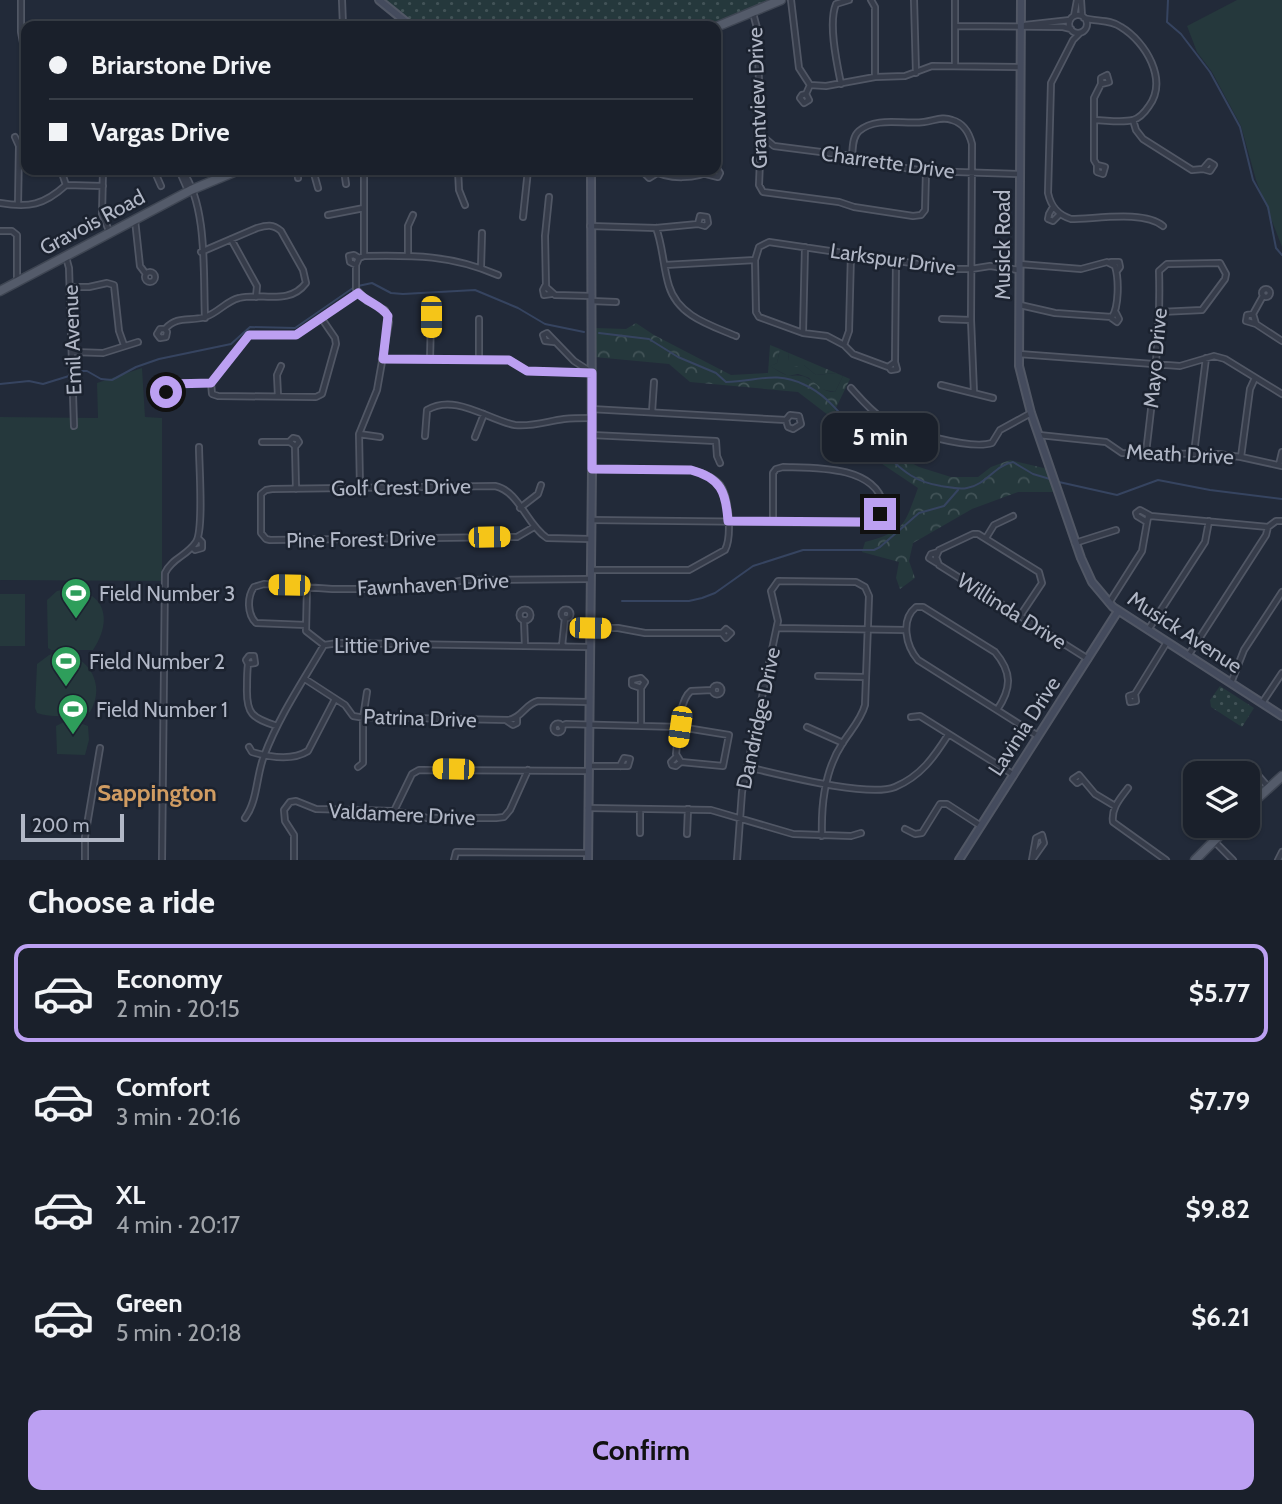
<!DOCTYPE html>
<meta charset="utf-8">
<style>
body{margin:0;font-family:Cabin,sans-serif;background:#272d37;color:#f1f3f6;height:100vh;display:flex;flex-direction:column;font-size:26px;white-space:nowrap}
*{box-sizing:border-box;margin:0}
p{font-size:23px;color:#9fa3a9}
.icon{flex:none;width:38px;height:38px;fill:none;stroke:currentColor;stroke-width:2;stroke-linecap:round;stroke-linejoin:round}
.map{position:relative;height:860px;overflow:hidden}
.sheet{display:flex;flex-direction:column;background:#1a202b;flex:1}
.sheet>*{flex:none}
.hud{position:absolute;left:21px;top:21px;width:700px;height:154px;border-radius:14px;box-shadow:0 2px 5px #0004,0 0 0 2px #383e47;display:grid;align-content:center;height:154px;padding:0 28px;background:#1a202b}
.fabs{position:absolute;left:1183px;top:761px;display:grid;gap:14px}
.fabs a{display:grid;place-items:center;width:77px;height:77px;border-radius:14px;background:#1a202b;box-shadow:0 2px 5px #0004,0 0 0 2px #383e47;font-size:35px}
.scale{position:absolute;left:21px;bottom:18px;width:103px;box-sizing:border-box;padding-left:7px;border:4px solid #b1b7c6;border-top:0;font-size:19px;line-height:24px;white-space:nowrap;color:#b1b7c6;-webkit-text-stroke:5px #1b222f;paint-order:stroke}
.end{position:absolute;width:32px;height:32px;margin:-16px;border:9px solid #bca0f2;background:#111;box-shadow:0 0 0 4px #111}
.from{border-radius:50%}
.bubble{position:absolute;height:49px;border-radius:14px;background:#1a202b;box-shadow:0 2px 5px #0004,0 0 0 2px #383e47;font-size:23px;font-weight:800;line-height:49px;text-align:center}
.car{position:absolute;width:21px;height:42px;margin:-21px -10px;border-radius:9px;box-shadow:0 0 5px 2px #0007;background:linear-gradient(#f5c518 24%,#345 0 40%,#f5c518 0 76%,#345 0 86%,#f5c518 0)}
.hud b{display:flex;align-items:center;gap:24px;height:66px;font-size:26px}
.hud b+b{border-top:2px solid #383e47}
.hud i{width:18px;height:18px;background:#f1f3f6}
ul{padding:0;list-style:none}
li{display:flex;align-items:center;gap:21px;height:98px;margin:0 14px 10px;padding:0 14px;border:4px solid transparent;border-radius:14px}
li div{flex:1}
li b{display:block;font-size:26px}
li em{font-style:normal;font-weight:800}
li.active{border-color:#bca0f2}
li>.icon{width:63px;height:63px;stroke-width:1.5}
h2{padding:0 28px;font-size:32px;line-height:84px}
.cta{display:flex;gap:14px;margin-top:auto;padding:14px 28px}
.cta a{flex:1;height:80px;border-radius:14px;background:#bca0f2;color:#111;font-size:28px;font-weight:800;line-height:80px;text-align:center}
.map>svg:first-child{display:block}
.grass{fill:#25383c}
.forest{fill:url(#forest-crowns)}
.park{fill:url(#park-dots)}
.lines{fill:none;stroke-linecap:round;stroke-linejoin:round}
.stream{stroke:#364460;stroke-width:2}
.street-casing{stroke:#515765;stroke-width:8}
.secondary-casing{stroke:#515765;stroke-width:10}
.primary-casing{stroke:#3f4653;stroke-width:11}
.street{stroke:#363c4a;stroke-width:4.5}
.secondary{stroke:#444b5d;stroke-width:6}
.primary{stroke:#545b6a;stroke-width:8}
.route{stroke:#bca0f2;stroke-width:9}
.labels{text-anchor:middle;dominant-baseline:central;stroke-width:5;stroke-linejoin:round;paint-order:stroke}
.street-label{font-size:21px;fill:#b1b7c6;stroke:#1b222f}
.poi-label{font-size:21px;fill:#b1b7c6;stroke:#1b222f;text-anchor:start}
.quarter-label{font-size:24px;font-weight:bold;fill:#d09c62;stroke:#1b222f}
</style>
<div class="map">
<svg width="1282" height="860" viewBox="0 0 1282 860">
<defs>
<pattern id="forest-crowns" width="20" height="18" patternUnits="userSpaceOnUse" patternTransform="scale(1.75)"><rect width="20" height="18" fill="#25383c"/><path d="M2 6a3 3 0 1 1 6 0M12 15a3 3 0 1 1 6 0" fill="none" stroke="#425357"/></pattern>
<pattern id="park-dots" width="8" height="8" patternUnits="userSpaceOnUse" patternTransform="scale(1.75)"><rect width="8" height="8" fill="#25383c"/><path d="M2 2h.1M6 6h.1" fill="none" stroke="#425357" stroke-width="1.8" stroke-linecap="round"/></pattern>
</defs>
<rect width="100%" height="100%" fill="#222a39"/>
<!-- grass -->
<path class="grass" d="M1237 0H1282V247L1256 180 1241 126 1212 72 1197 52 1187 26Z
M780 349 789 353 788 361 804 365 816 375 836 373 843 376 835 392 819 389 809 378 798 374 788 376 769 366 777 363Z
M142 368 145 417 162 418V581L0 580V417L98 418 97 383Z
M66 589C106 590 113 620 93 650H51L48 648 47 600 57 591Z
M0 594H25V646H0Z
M60 652C90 657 106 685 90 712 74 717 52 718 37 713L35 708 37 664 49 655Z
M64 722H77L88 726 89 740 85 755 57 754 56 726Z"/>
<!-- forest -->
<path class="forest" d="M636 323 654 335 731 375 768 373 770 345 780 349 777 363 770 366C775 369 781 373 786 375 794 377 801 373 809 379 819 385 822 392 835 392L843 376 850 379 835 410 868 439 919 467 951 477H978L991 467 1010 460 1048 469 1055 492H1018L972 509 913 543 909 561 915 578 900 589 896 578 899 562 862 552 865 542C905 531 904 526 918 488L860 449 826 447 828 415 798 392 690 382 669 364 594 357 595 328 626 329Z
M789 353 836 373 816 375 804 365 797 367 790 366 788 361Z"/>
<!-- park -->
<path class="park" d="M381 0H770L707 26H414Z
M1220 686 1254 708 1242 727 1211 707 1210 700Z"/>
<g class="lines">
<!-- stream -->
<path class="stream" d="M1168 0 1167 22 1181 34 1210 72 1240 127 1253 180 1268 207 1276 248 1282 255
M358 286 372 283 391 293 403 294 475 290 518 308 545 324 584 332
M599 333 649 339 678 357 716 373 726 382C756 382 775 370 805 385 827 395 840 414 856 431 863 438 871 442 878 448 900 467 910 481 941 486 949 487 959 490 967 488 986 485 995 465 1013 462L1033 474 1050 479
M78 371H87L101 379 112 380 136 367 159 359 231 344 250 327 295 328 353 288
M0 384 29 381 43 384 69 376
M1059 482 1117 495 1158 480 1210 490 1282 499
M622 601H689L702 598 715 593 753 566 803 550H874L880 547 919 513 944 506 958 490"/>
<!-- street casing -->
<g class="street-casing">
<path id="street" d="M21 0V32L26 59
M342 0 343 26
M791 0 799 68 810 85 826 86 875 77 905 76 932 66 1020 67
M871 0 875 7V77
M914 0 916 73
M1081 0 1082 16
M753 13 757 28 761 135 759 185 763 192 839 202 854 207 913 216 921 215 925 210 926 171
M1069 24a9 9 0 1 1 18 0a9 9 0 1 1-18 0Z
M1074 16 1077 0
M1084 18C1096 22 1110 19 1121 27 1146 42 1168 80 1149 106 1145 112 1140 118 1133 120 1121 123 1106 120 1094 120
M1025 25 1070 20
M955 26 1063 27 1071 29
M1080 33 1073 40 1051 83 1048 193C1051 207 1058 215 1071 219 1096 219 1144 210 1163 226
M716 39V164
M955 66V0
M841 84C837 64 828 23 836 4L849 0
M806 94 802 95 800 98 804 103 809 100 806 94 810 85
M1133 120 1136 130 1143 139 1192 170 1203 169 1209 162 1214 165 1210 171 1203 169
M761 135 774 146 852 156 884 165 926 171 1019 174
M15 137 19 146 18 205
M852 156C853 148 852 137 859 131 877 116 904 125 924 122 934 121 942 116 952 120 963 123 969 132 972 144L971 320 974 393
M1097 165V172L1103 174 1105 167 1097 165 1094 160V98L1101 84V78L1107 75 1109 82 1101 84
M61 170 66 185
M103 170 102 214 110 233
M154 170 161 186
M179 170 186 186 191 189
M182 170C208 206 203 273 205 318
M297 170 298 178
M302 170 309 172 313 170 318 188
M344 170 346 184
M458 170 459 190 465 205
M647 170 645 174 649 178 657 173
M653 170C667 180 698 179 711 170
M706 174 718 177 720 173 716 167
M549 197 545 236 546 287 555 295 592 296
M0 203C29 208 44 205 66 185L103 186
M1053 207 1049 214 1048 219 1053 221 1060 214
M328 215 364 208
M523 217 528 170
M135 220 140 266 146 274
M590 226 656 228 698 224 705 226 708 223 707 217 700 216 698 224
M656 228C663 246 663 267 669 286 678 316 710 325 736 336
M0 231H12L17 235V282
M231 239 257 286 256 297
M408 255V226L413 215
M364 256C414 255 451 255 498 275
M66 257 69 268 74 426
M896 259 895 362 888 367 853 354 844 345 827 336 803 333 759 317 756 312 755 260 759 247 769 242 952 269H971L990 266 1019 270
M1111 262H1119L1120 267 1117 271
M1019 264 1081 269 1107 262 1115 266C1119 279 1119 307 1112 317L1055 313 1020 305
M356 265 350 262 349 256 354 255 359 258
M665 265 755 260
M481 267 482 233
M145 277a5 5 0 1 1 10 0a5 5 0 1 1-10 0Z
M545 286 543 290 544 295 551 294
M70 287H89L107 283 114 285 119 331 124 345
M1262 293a4 4 0 1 1 8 0a4 4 0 1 1-8 0Z
M1263 296 1253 314 1256 324 1282 341
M592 301 616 302
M1253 314 1247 315 1246 321 1256 324
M1110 317 1117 322 1119 319 1116 313
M942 319 971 320
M165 329 167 332 166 337 160 338 157 334 160 329H165C178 315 189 322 205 317 218 313 226 301 239 298 261 292 289 306 306 283L303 270 281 231C273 224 267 225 257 228L201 252
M803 333 805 247
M554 342 545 341 543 335 547 333 574 361 591 372
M844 345 849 331 851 253
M73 352 103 353 138 342
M1019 354 1180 366 1214 356 1225 359 1282 394
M383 359 509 360 527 371 592 373
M430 360 431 317
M479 360V319
M889 367 891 370 897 369 895 362
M211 383 212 394 218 396 316 397 322 394 336 344 335 338 322 319
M171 384 170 391H164L163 386 167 383H211L249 335H296L358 293
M941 385 993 398
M851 388C861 399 870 410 882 418 901 431 971 450 992 443L1000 430 1031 413
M278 396 277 375 281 366
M591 409 786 420 790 415 799 416 801 424 793 429 788 427 786 420
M652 412 654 382
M359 434 380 437
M592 435 716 441 717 456 720 463
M1039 435 1106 442 1122 453 1218 454 1241 457 1282 466
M425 436 427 410C455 393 488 420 515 425 532 427 548 421 564 419 573 418 582 418 591 418
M475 437 484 414
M262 442H290L295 446 296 489
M289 442 293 438 297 439 299 442 295 447
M1146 453C1153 392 1161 333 1159 271L1167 264 1220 263 1226 274 1225 279 1202 310 1160 312
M1194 453 1206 358
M1241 457 1250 389 1255 378
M1279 465 1282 452
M360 488 359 434 377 390 389 322 385 310 367 301 356 289V265L359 258 364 256V170
M882 498 888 499 891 502 889 506 882 508
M520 508 538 494 541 485
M591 520 859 523C874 522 879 517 883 503 873 465 813 468 783 467L776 469 773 473V522
M1147 522 1137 516 1136 513 1140 510 1151 516
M534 527 517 537 270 540 266 539 261 533V494L266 490 272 489 495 486C519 491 527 525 547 538L590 539
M986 538 994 525 1013 516
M1075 543 1116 530
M192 547 195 550 202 548V542L198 538
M937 563 929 558 931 554 938 552
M591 570H689L725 550C732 537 729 497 720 485 713 476 701 473 691 470L592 469
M307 586 306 631 324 645
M1109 603 1142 551 1148 517 1151 516 1268 527 1276 521H1282
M561.5 614a4.5 4.5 0 1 1 9 0a4.5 4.5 0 1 1-9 0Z
M519.5 615a5.5 5.5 0 1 1 11 0a5.5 5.5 0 1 1-11 0Z
M1020 616 1042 583 1039 572 978 534H973L939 550 936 557 939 565 1088 659
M524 620 525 646
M306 625 256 623C247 614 247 597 254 587L264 584 332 589H416L465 580 590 579
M590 628H618L645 633H722L726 638 731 633 726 629 722 633
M778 628 906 630
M1148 630 1205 542 1209 521
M562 646 565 618
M1188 656 1266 535 1268 527
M248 664 255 663 254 656H249L246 660 248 664C247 672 247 679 247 687 246 714 252 718 277 726
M818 676 866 677
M305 679 345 705 353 716 359 717 508 720C522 718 525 704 538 701L589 702
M1231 683 1244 650 1282 592
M712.5 690a4.5 4.5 0 1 1 9 0a4.5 4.5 0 1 1-9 0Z
M641 688 632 685V680L641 678 645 682 641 688V726
M1135 694 1129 696 1130 702 1136 701 1135 694 1167 642
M1262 703 1282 673
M997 710C1012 688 1012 672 995 652L923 607H916C900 620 906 646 918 660L1038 736
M911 717 920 716 1014 775
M507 721 513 725 517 723V718
M553.5 728a4.5 4.5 0 1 1 9 0a4.5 4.5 0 1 1-9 0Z
M561 726 566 724 680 727 729 735 723 766 681 762 676 754C678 738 678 701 691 691L712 690
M807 727 843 743
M249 747 252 752C269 757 292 761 308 751L335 699
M677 756 671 762 672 765 676 766 681 762
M589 766H628L630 759 624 758 620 766
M358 767 363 763V718L367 692
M747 767C778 774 868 798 895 787 921 776 934 757 948 735
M1246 774H1257L1269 788
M1082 780 1077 783 1073 779 1079 775 1095 794 1115 806
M1128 788C1120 799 1111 808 1113 822L1166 860
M588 808 711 810 793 834 851 836 861 833
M394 811 412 774 419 770 589 771
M245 818C258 800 256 776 264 756 279 716 303 681 324 645L339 643 590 647
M905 829 915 834 922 833 940 804H947L981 826
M640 833V809
M687 834 688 809
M1042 835 1044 843 1032 860 1036 838Z
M1214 841 1233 860
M85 860V837L100 748
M162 860 165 573C172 558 187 556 196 542 204 530 199 465 199 447
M294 860V835L285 821 284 810 290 802 296 801 316 809 394 811 427 818H496L504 817 510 810 528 770
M454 860 456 852 588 853
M737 860 742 792 778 621 771 591 778 581 856 582 865 587 869 596 865 705C861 720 850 731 842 744 825 770 821 805 822 836
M1278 860 1282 852"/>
</g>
<!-- secondary casing -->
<g class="secondary-casing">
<path id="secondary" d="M379 0 411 26
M1021 0 1019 366 1031 413 1081 558 1092 582 1113 607 1282 716
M588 860 592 469 591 170
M959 860 1118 611"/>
</g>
<!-- primary casing -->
<g class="primary-casing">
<path id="primary" d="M716 27 781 0
M0 291 191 190 239 170
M1248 807 1282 776
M1195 860 1229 826"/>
</g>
<!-- street -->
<use href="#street" class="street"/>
<!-- secondary -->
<use href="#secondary" class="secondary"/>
<!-- primary -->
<use href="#primary" class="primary"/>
</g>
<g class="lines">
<!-- route -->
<path class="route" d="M166 392 172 389 171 384 211 383 249 335H296L358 293C367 302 382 306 388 316L383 359 509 360 527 371 592 373V469L691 470C721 478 726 492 728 521L869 522 880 514"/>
</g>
<!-- icons -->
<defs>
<g id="stadium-pin" transform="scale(1.575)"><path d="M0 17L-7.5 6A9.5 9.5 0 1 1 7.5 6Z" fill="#2e9e5b" stroke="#1b222f"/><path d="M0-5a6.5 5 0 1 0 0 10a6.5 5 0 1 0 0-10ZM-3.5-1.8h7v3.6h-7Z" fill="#fff"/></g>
</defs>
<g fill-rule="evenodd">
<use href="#stadium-pin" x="76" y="593"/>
<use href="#stadium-pin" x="66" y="661"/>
<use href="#stadium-pin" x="73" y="709"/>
</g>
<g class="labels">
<!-- street labels -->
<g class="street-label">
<text transform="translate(757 98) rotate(-92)">Grantview Drive</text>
<text transform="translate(888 162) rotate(8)">Charrette Drive</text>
<text transform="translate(92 222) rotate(-28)">Gravois Road</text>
<text transform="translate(1002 245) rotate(-90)">Musick Road</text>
<text transform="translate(893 259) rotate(8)">Larkspur Drive</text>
<text transform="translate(72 340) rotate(-92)">Emil Avenue</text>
<text transform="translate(1155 358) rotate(-85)">Mayo Drive</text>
<text transform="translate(1180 454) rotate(3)">Meath Drive</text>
<text transform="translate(401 487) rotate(-1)">Golf Crest Drive</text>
<text transform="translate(361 539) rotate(-1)">Pine Forest Drive</text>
<text transform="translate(433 584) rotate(-3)">Fawnhaven Drive</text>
<text transform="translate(1012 611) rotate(32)">Willinda Drive</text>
<text transform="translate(1185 632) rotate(33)">Musick Avenue</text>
<text x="382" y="645">Littie Drive</text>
<text transform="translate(420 718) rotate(2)">Patrina Drive</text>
<text transform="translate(758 718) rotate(-78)">Dandridge Drive</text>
<text transform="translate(1024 726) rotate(-57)">Lavinia Drive</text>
<text transform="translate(402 814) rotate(3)">Valdamere Drive</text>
</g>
<!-- poi labels -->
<g class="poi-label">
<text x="99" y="593">Field Number 3</text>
<text x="89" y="661">Field Number 2</text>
<text x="96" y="709">Field Number 1</text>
</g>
<!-- quarter labels -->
<g class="quarter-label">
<text x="157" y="792">Sappington</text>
</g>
</g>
</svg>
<div class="fabs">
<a><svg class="icon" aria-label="layers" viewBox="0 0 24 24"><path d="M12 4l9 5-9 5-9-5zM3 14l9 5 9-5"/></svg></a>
</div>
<div class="scale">200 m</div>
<i class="end from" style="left:166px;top:392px"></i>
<i class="end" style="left:880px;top:514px"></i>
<div class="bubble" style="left:822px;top:413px;width:116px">5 min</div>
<i class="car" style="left:431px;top:317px;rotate:180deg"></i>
<i class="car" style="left:489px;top:537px;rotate:89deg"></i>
<i class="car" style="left:289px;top:585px;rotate:271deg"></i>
<i class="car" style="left:590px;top:628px;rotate:91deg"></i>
<i class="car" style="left:680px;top:727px;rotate:188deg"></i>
<i class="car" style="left:453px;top:769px;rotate:271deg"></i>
<div class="hud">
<b><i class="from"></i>Briarstone Drive</b>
<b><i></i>Vargas Drive</b>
</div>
</div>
<section class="sheet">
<h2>Choose a ride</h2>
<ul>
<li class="active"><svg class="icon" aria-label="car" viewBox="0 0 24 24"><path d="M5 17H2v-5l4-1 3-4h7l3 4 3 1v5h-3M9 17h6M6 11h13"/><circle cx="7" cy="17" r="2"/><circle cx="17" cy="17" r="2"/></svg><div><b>Economy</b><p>2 min · 20:15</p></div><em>$5.77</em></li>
<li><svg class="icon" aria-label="car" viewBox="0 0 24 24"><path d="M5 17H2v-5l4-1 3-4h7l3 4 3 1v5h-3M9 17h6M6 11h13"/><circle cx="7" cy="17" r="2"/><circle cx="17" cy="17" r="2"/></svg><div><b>Comfort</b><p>3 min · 20:16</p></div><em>$7.79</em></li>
<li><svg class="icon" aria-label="car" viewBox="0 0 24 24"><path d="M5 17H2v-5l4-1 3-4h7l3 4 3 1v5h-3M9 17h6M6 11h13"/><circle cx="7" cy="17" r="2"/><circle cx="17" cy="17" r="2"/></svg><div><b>XL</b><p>4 min · 20:17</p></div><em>$9.82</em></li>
<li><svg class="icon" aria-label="car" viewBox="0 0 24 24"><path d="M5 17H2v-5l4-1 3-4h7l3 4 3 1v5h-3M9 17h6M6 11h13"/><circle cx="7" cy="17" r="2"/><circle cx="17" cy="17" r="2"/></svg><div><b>Green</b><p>5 min · 20:18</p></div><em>$6.21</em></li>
</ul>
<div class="cta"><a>Confirm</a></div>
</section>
